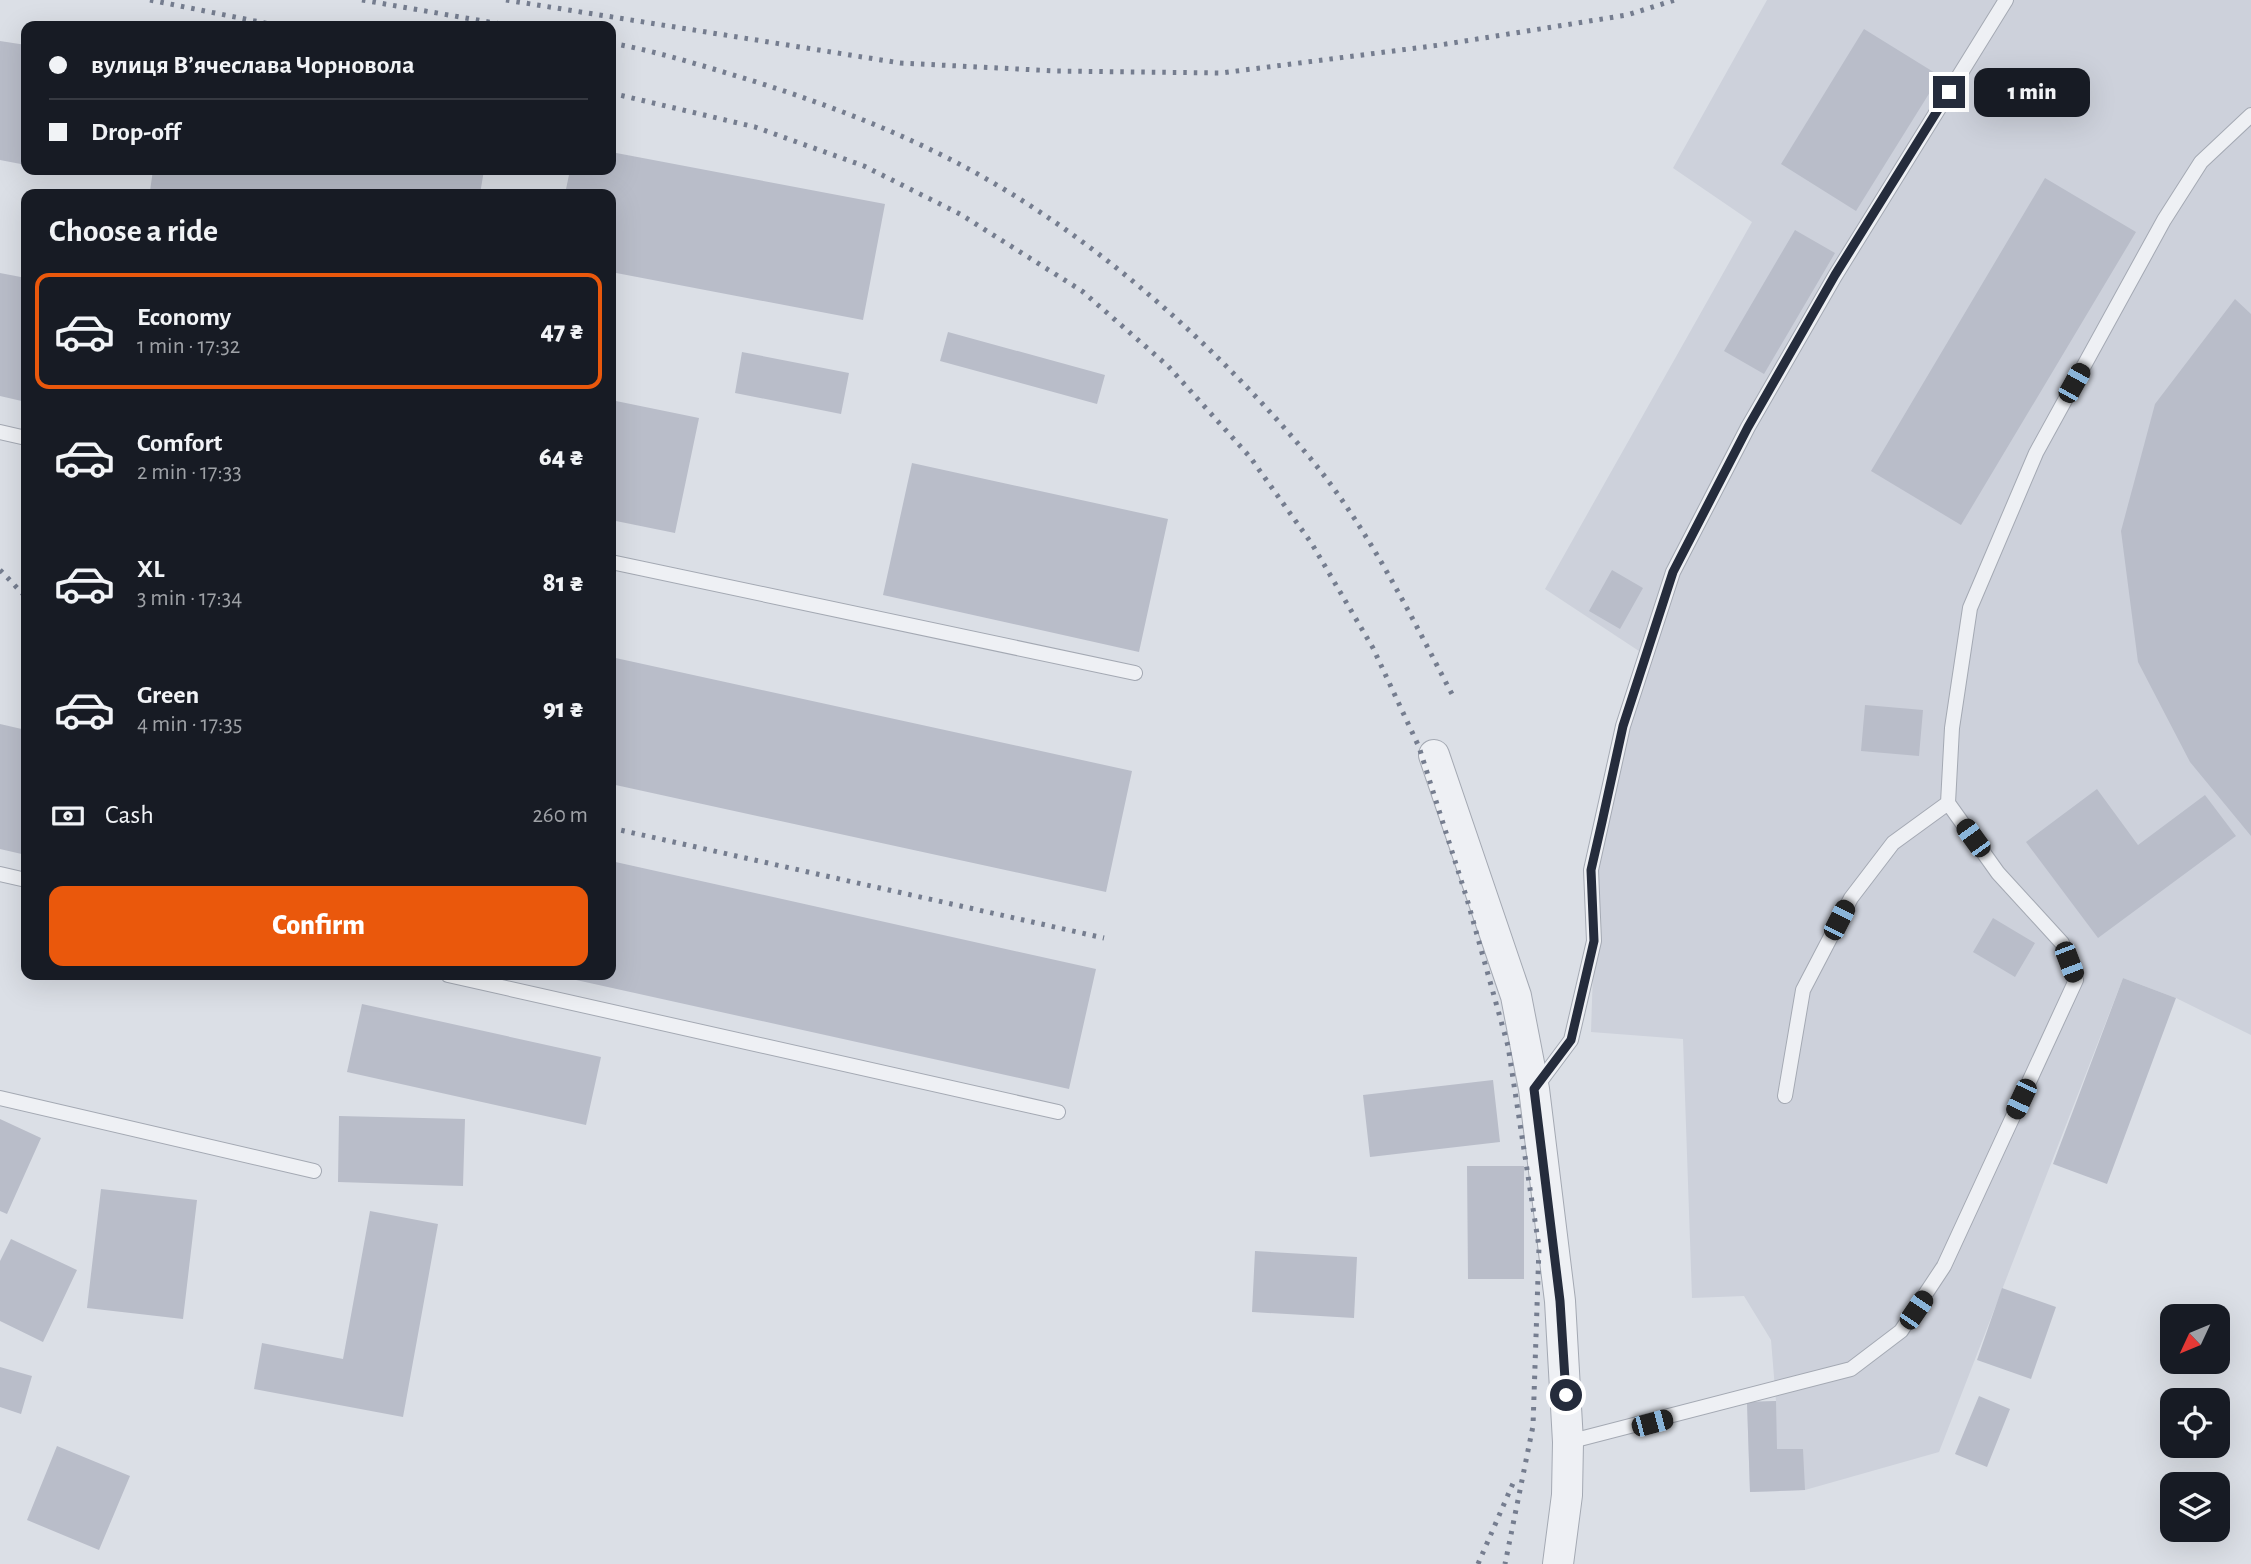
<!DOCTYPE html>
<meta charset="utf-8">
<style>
body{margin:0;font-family:"Alegreya Sans",sans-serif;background:#242831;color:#f1f3f6;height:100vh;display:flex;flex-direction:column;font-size:26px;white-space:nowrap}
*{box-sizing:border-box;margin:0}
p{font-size:23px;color:#9ea1a6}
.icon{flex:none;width:38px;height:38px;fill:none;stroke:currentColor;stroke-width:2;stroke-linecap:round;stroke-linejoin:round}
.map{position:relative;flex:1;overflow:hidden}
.drawer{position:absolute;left:21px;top:189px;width:595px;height:791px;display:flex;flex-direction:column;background:#171b24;border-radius:14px;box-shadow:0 7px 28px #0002}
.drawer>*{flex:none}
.banner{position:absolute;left:21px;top:21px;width:595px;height:154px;border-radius:14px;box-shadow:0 7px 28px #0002;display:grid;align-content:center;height:154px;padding:0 28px;background:#171b24}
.needle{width:46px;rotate:226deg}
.tools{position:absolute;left:2160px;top:1304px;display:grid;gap:14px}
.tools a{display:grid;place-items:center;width:70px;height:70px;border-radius:14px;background:#171b24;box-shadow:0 7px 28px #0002;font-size:35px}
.end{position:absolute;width:32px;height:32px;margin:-16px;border:9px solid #252c3c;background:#fff;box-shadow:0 0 0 4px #fff}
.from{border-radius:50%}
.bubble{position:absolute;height:49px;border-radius:14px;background:#171b24;box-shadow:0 7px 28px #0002;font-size:23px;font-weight:800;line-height:49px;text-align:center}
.car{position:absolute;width:21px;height:42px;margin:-21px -10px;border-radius:9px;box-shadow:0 0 5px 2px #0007;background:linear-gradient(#222 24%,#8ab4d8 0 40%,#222 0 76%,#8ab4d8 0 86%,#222 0)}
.banner b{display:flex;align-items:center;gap:24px;height:66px;font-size:26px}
.banner b+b{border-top:2px solid #363941}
.banner i{width:18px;height:18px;background:#f1f3f6}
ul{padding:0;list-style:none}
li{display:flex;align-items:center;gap:21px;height:116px;margin:0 14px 10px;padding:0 14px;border:4px solid transparent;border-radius:14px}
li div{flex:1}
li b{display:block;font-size:26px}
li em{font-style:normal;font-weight:800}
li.selected{border-color:#ea580c}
li>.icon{width:63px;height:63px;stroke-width:1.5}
h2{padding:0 28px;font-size:32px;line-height:84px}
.pay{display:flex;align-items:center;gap:18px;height:77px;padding:0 28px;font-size:26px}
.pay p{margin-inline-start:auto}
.cta{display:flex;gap:14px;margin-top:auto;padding:14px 28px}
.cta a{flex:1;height:80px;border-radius:14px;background:#ea580c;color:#fff;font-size:28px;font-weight:800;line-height:80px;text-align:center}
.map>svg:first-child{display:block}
.built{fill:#cdd1db}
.building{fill:#b9bdc9}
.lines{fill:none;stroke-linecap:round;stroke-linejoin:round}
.lane-casing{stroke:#a4a9b3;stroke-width:16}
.street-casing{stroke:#a4a9b3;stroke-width:32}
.lane{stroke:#eef0f4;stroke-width:14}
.street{stroke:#eef0f4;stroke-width:30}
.rail{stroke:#757d8f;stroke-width:5;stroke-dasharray:3.5 7;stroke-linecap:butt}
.route{stroke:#252c3c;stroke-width:9}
</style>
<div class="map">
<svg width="2251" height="1564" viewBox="0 0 2251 1564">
<rect width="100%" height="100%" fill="#dbdfe6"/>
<!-- built -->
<path class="built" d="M1767 0H2251V1035L2176 998 2123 978 1939 1452 1805 1490 1750 1492 1747 1402 1776 1401 1771 1340 1744 1296 1692 1298 1683 1039 1591 1032 1594 941 1591 870 1645 655 1545 589 1752 222 1673 168Z"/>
<!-- building -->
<path class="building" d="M1864 29 1940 76 1856 211 1781 164Z
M0 41 26 45V165L0 160Z
M611 152 885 204 863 320 611 272V194H565L570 170H611Z
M153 170H484L480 194H169L150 191Z
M2045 178 2136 232 1961 525 1871 471Z
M1795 230 1835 253 1764 374 1724 351Z
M0 273 26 278V402L0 396Z
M2235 299 2251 314V836L2190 762 2138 662 2121 531 2155 404Z
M948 332 1105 375 1097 404 940 361Z
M742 352 849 373 841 414 735 393Z
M611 400 699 418 675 533 611 520Z
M912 463 1168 519 1139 652 883 595Z
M1612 570 1643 588 1620 629 1589 611Z
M611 657 1132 771 1106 892 611 784Z
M1865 705 1923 710 1919 756 1861 751Z
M0 724 26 730V855L0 849Z
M2097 789 2138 845 2205 795 2236 836 2098 938 2026 842Z
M611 861 1096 969 1069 1089 558 976 611 975Z
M1993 918 2035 943 2015 977 1973 952Z
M2123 978 2176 998 2107 1184 2053 1164Z
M362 1004 601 1057 586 1125 347 1072Z
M1493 1080 1500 1142 1370 1157 1363 1095Z
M339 1116 465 1119 463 1186 338 1182Z
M0 1119 41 1138 7 1214 0 1211Z
M1467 1166H1524V1279H1468Z
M101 1189 197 1200 183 1319 87 1308Z
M370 1211 438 1224 403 1417 254 1389 262 1343 343 1359Z
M11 1239 77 1270 43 1342 0 1321V1261Z
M1255 1251 1357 1257 1354 1318 1252 1312Z
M2002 1288 2056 1307 2031 1379 1977 1360Z
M0 1367 32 1376 21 1414 0 1407Z
M1979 1396 2010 1409 1987 1467 1955 1454Z
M1776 1401 1777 1449H1803L1805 1490 1750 1492 1747 1402Z
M57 1446 130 1476 99 1550 27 1520Z"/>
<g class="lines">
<!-- lane casing -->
<g class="lane-casing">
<path id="lane" d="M0 432 26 438
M611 562 1135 673
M0 874 26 880
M448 975 1058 1112
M1536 1087 1571 1040 1594 941 1591 870 1623 726 1673 572 1748 427 1835 276 2006 0
M1785 1096 1803 990 1851 898 1893 843 1948 803
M0 1098 314 1171
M1568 1442 1851 1369 1901 1331 1944 1266 2076 980 2062 943 1998 873 1948 803 1952 728 1970 608 2036 453 2164 220 2201 162 2251 115"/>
</g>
<!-- street casing -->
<g class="street-casing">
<path id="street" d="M1434 755 1516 996 1534 1089 1560 1301 1568 1442 1567 1495 1558 1564"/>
</g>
<!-- lane -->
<use href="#lane" class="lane"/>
<!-- street -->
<use href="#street" class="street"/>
<!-- rail -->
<path class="rail" d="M150 0 280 26
M362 0 512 26
M506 0 900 63 1057 71 1221 73 1440 45 1627 15 1675 0
M611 43C655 51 697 64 740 77 813 99 896 130 963 166 1093 235 1217 346 1311 459 1370 531 1411 616 1454 698
M611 93 755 127 864 166 960 214 1082 291 1168 366 1250 457 1312 544 1373 648 1419 747 1467 899 1508 1046 1539 1247 1533 1426 1505 1564
M0 570 26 597
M611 828 1104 938
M1478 1564 1514 1481"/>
</g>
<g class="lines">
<!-- route -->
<path class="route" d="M1566 1395 1560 1301 1534 1089 1571 1040 1594 941 1591 870 1602 822 1623 726 1673 572 1748 427 1835 275 1949 92"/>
</g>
</svg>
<div class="tools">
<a><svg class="needle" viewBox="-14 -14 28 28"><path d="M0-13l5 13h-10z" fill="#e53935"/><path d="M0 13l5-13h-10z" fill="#9ea1a6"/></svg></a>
<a><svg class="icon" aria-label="locate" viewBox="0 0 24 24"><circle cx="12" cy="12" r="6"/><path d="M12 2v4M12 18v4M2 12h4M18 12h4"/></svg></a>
<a><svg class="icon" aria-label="layers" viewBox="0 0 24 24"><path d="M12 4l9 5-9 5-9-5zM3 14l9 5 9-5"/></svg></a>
</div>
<i class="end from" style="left:1566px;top:1395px"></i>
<i class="end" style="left:1949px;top:92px"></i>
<div class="bubble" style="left:1974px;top:68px;width:116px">1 min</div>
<i class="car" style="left:2074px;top:383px;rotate:29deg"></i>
<i class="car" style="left:1973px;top:838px;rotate:324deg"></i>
<i class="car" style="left:1839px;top:920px;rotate:27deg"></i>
<i class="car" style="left:2069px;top:962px;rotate:159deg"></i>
<i class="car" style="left:2021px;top:1099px;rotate:205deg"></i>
<i class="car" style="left:1916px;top:1310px;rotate:34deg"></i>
<i class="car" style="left:1652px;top:1423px;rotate:75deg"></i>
<div class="banner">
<b><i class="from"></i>вулиця Вʼячеслава Чорновола</b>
<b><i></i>Drop-off</b>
</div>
<section class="drawer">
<h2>Choose a ride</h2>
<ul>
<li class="selected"><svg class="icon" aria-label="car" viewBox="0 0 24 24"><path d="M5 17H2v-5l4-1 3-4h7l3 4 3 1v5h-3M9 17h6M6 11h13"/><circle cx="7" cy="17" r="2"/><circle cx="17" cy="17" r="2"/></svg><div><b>Economy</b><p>1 min · 17:32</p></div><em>47 ₴</em></li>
<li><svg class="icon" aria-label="car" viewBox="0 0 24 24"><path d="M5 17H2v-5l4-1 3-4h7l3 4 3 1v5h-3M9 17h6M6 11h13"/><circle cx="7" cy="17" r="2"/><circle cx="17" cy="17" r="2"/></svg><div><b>Comfort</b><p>2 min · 17:33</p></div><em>64 ₴</em></li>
<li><svg class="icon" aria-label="car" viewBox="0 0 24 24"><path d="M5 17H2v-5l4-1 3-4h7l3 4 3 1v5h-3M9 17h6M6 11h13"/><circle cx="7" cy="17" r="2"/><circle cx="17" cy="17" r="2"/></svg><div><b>XL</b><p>3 min · 17:34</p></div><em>81 ₴</em></li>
<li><svg class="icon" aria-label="car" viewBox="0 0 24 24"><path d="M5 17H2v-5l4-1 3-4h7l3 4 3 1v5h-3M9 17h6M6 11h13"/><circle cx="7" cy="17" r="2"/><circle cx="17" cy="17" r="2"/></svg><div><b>Green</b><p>4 min · 17:35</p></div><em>91 ₴</em></li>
</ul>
<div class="pay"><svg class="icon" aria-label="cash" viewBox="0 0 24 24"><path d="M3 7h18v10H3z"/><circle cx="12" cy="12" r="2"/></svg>Cash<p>260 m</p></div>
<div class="cta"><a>Confirm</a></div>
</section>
</div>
